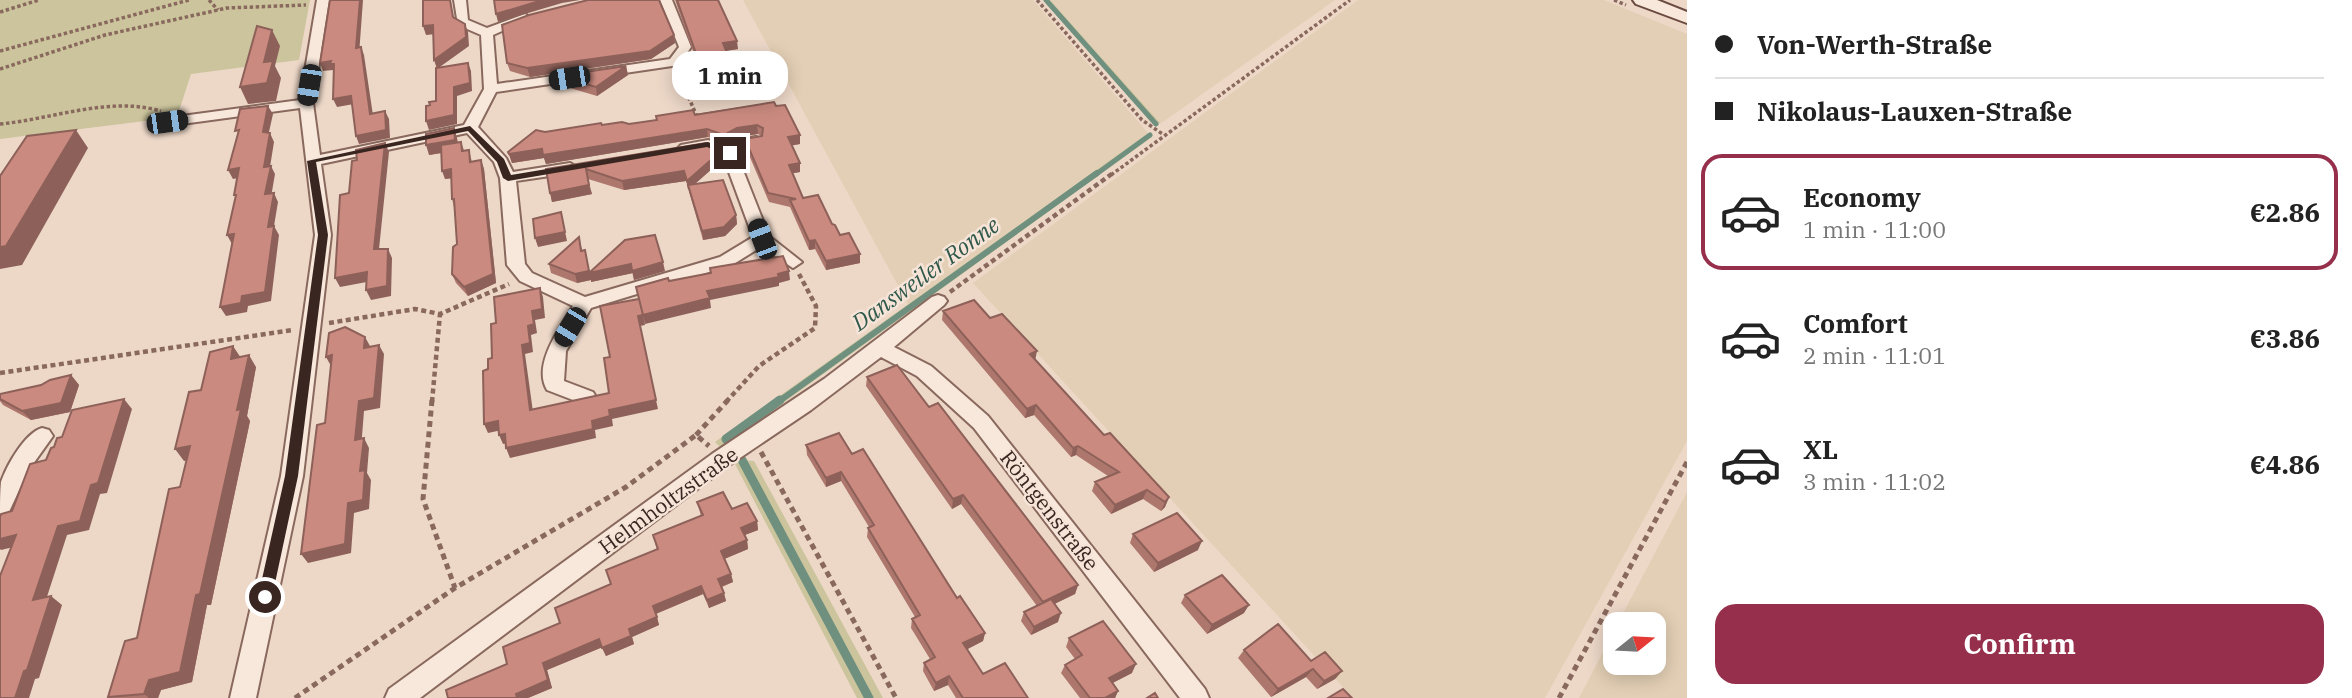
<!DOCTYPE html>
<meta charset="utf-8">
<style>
body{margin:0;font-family:"IBM Plex Serif",serif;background:#f2f2f2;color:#222;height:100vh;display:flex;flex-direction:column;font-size:26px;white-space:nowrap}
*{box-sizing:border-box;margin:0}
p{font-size:23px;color:#767676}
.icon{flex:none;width:38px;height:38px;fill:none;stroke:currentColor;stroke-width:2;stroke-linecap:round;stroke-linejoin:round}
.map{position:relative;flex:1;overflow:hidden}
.panel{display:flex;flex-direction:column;background:#fff;width:665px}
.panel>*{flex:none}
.guide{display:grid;align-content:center;height:154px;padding:0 28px;background:#fff}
.needle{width:46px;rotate:72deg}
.fabs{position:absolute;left:1603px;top:612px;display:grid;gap:14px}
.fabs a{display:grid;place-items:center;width:63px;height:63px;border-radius:14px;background:#fff;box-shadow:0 4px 18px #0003;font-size:35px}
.end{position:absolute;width:32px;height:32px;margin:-16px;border:9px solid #3a2620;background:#fff;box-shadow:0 0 0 4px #fff}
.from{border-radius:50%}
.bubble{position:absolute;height:49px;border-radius:21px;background:#fff;box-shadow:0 4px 18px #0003;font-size:23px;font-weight:800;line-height:49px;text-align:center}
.car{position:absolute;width:21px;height:42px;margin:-21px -10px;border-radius:9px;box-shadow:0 0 5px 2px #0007;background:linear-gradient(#222 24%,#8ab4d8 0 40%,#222 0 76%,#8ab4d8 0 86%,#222 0)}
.guide b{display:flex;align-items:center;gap:24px;height:66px;font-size:26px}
.guide b+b{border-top:2px solid #e0e0e0}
.guide i{width:18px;height:18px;background:#222}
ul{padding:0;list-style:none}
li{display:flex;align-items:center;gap:21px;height:116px;margin:0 14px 10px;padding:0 14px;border:4px solid transparent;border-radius:21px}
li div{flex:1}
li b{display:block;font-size:26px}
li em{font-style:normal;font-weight:800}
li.on{border-color:#962f4c}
li>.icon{width:63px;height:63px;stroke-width:1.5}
.button{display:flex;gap:14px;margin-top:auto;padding:14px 28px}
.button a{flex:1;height:80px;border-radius:21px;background:#962f4c;color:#fff;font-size:28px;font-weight:800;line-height:80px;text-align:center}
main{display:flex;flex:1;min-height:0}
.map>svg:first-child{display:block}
.farmland{fill:#e3cfb5}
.green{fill:#cbc49c}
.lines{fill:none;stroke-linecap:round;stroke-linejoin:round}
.stream-far2{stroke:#6f907f;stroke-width:5}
.stream-far1{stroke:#6f907f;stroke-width:6}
.stream{stroke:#6f907f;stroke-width:9}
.service-casing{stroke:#89695d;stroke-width:10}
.minor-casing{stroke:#89695d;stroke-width:4}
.secondary-casing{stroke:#6b4a40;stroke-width:4}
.path-far2{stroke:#89695d;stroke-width:3.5;stroke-dasharray:3.5 2.5;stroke-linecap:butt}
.path-far1{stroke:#89695d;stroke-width:4.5;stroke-dasharray:5 3.5;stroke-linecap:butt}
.path{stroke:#89695d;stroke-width:5;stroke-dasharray:6 4.5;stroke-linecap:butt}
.service{stroke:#f8e8db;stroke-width:7}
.minor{fill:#f8e8db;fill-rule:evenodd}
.secondary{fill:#f8e8db;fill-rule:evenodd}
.wall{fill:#ae776d}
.shaded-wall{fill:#8d6159}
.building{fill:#ca8a7f;stroke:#8d6159;stroke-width:2}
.route{fill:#3a2620}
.labels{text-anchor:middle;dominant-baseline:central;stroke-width:5;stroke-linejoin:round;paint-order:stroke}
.street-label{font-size:21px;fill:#3a2620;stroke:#f5e4d7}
.water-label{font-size:23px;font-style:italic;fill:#30594b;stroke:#f5e4d7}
</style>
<main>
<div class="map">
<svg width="1687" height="698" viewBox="0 0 1687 698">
<rect width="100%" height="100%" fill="#edd8c8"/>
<!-- farmland -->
<path class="farmland" d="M743 0H1033L1148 133 908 304Z
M1050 0H1335L1160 124Z
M1358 0H1604L1687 34V441L1545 698H1353L973 283Z
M1687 492V698H1579L1615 629V663H1654V625H1617Z"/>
<!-- green -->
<path class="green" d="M0 0H310L299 60 191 74 177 117 0 139Z
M1043 0H1050L1160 123 1153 124Z
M1148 133 1152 137 729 442 721 448 715 442Z
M742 460 754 461 883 698H857L735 464Z"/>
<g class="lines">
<!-- stream-far2 -->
<path class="stream-far2" d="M1046 0 1156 124
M1095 175 1150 135"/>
<!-- stream-far1 -->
<path class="stream-far1" d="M778 402 1097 173"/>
<!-- stream -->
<path class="stream" d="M729 442 726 439 780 400
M742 460 869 698"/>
<!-- service casing -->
<g class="service-casing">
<path id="service" d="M724 151 739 143 756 140"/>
</g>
<!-- minor casing -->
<g class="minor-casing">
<path id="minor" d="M317 0H329L313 103 320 155 464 125 484 89 481 35 458 25 454 0H466L468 20 487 28 525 14 531 18 493 35 497 84 670 59 679 47 660 0H672L691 47 679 65 496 92 478 127 506 158 513 172 570 163 578 168 570 173 516 181 525 264 532 273 585 297 720 257 753 237 723 156 707 149 686 153 678 148 681 145 708 140 735 150 769 236 802 262 793 268 761 247 732 265 591 308 566 351 564 381 593 392 596 397 593 402 586 405 547 390C532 365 560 328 573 306L520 281 507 265 500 178 494 162 467 133 321 164 331 235 303 476 256 698H230L281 476 315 235 300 108 167 126 160 122 167 118 300 100Z
M938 295 944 297 947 301 944 305 894 347 931 366 988 416 1205 689 1209 698H1180L974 428 917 376 881 357 811 410 728 466 420 698H385L389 689 712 454 824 379 932 297Z
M42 428 49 430 53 436 28 471 8 514 0 516C0 506 0 492 1 482 7 465 25 433 42 428Z"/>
</g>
<!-- secondary casing -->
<g class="secondary-casing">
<path id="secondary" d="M1633 0H1657L1687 12V23L1636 4Z"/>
</g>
<!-- path-far2 -->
<path class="path-far2" d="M209 0 218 10
M1037 0 1142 120 1164 135
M1614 0 1626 5
M0 12 39 0
M0 51 189 0
M0 69 105 35 227 8 306 5
M679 75 698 119
M0 124C53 119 109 96 161 111
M1111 175 1350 0"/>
<!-- path-far1 -->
<path class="path-far1" d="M950 292 1113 173
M329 323 415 309 440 314 509 284
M0 373 293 330
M432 402 440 314
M726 402 759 366 815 328 816 306 799 274"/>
<!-- path -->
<path class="path" d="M432 400 423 499 455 588
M696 435 728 400
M761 452 896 698
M295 698 455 588 626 487 696 435 709 446
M1559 698 1687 462"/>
<!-- service -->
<use href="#service" class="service"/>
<!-- minor -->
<use href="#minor" class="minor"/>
<!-- secondary -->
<use href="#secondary" class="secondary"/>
</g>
<!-- wall -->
<path class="wall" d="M675 0H718L738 49 726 51 729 58 730 67 700 71Z
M674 35 675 43 651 59 530 77 510 71 507 63Z
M626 66 628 75 597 96 560 85 558 76Z
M774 102 800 144 792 145 800 172 792 173 803 198 832 224 840 235 860 254V263L826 270 815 249 809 250 790 207 769 202 746 148 745 139 761 136 758 134 738 137 725 144 708 137 546 164 544 158 512 163 508 152 545 132 602 125 629 124Z
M454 128 457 138 458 143 461 142 464 150H469L472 162 481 160 484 169 496 283 468 296 456 283 452 274 457 244 454 207 452 199 451 178 445 179 442 153 429 155Z
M721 151 722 160 695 184 736 215 737 224 725 236 703 240 686 181 624 190 588 179 592 194 552 202 546 169Z
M625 240 665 271 634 280 633 273 591 282V280L577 283 551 273 549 264 581 246 590 272Z
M943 311 990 318 1035 361 1104 435 1169 497 1165 507 1161 511 1143 499 1111 514 1092 491 1095 482 1108 476 1076 455 1071 457 1034 415 1025 418 942 320Z
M241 357 256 367 247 416 250 421 211 605H207L192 682 161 690 158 698H109L137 638 180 487 187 460 184 461 201 390Z
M71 375 79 385 70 412 31 420 3 405 0 401V394L41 385Z
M867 377 1078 585 1075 594 1054 604 1058 622 1031 635 1021 621 1024 612 1037 606 961 504 952 509 866 386Z
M806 445 852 454 957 598 985 633 983 641 967 649 983 674 1028 698H956L948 685 934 691 923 671 924 663 930 659 911 628 912 619 915 617 867 537 868 528 869 527 841 481 826 487 807 455Z
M697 502 732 509 757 521 758 530 745 535 747 540 748 549 724 559 731 574 733 582 722 587 726 601 709 608 703 594 656 614 659 625 632 637 634 644 606 656 602 647 547 670 552 688 528 698H448L507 664 657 550 653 535 701 516Z
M1133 534 1198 550 1154 572 1130 543Z
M1185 595 1244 613 1207 634 1181 603Z
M1069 638 1132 673 1112 683 1118 691 1115 698H1080L1061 673 1065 665 1075 659 1066 647Z
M1244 650 1311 661 1342 671 1335 679 1317 689 1306 677 1271 697 1238 658Z"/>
<!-- shaded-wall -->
<path class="shaded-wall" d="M360 0H363L359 55 356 48Z
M543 0H580L562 3 498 22 496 14Z
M465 24 468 32 469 46 437 69 434 60Z
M433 25 436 34 426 35 423 26Z
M272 30 280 46 275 66 281 78 276 101 248 104 240 87 264 62Z
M674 35 675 43 651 59 530 77 527 68Z
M737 41 738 49 724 51 723 43Z
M361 47 364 55 374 122 370 114Z
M729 58 730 67 700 71 699 62Z
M331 61 334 64V72L333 70 323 71 320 63Z
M468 63 471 71 472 91 457 96V124L429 130 426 121 454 87Z
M626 66 628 75 597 96 596 87Z
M351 96 354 104 337 107 333 99Z
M268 106 273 114 267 141 263 132Z
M385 111 389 119 390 138 359 144 356 136Z
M757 125 758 134 738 137 725 144 724 135 737 128Z
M454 128 457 138 458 150 429 155 426 145Z
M707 129 708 137 546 164 544 158 512 163 509 154 542 149Z
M76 130 88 148 22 265 0 269V247Z
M270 133 274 142 270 167 271 166 275 174 270 203 265 194 264 167Z
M800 135V144L789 146 788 137Z
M385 143 389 152 378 259 374 249Z
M721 151 722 160 689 189 688 185V190L687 181Z
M481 160 484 169 496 283 468 296 464 287Z
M800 163V172L789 174V165Z
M239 168 244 177 233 179 228 170Z
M451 169 454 178 445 179 442 171Z
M684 171 686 181 624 190 622 181Z
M589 185 592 194 552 202 550 193Z
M274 193 278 202 274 226 279 235 271 301 248 306 247 312 226 316 220 307 242 296 268 227Z
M561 212 567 241 538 247 535 238Z
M736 215 737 224 725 236 703 240 702 231Z
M234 234 232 244 227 235Z
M815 240V249L809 250V241Z
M388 249 392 258 391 296 371 300 366 290Z
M585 250 590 273 631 264 633 273 591 282V280L577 283 575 274Z
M860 254V263L826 270V261Z
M663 262 665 271 634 280 632 271Z
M789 271 790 280 779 283V286L710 300 711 308 645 324 643 315 707 291Z
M367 272 372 281 340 287 335 278Z
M540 288 543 297 545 318 535 320 537 333 531 335 533 352 525 354 534 419 530 410 522 345Z
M643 315 645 325 640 326 638 316Z
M365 337 370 346 364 348Z
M379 345 384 354 380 408 364 411 361 449 355 440 359 401Z
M233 346 241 358 231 359Z
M1037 351 1035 361 1030 354Z
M249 355 256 367 247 416 250 421 211 605H207L192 682 161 690 158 698H149L144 694 149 680 196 595Z
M332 355 331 366 326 357Z
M71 375 79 385 70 412 31 420 22 411Z
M124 399 132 409 107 493 100 494 89 530 67 535 43 609 33 600 58 526 91 485Z
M656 400 658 409 612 419 613 426 595 430 596 438 510 458 506 448 592 421 609 410Z
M1036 405 1034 415 1025 418 1027 409Z
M498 421 502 430 488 433 484 424Z
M505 434 509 443 503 444 499 435Z
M364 438 369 448 367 473 371 480 369 509 354 513 351 553 308 563 301 554 360 471Z
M190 446 199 457 184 461 175 449Z
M1078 446 1076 455 1071 457 1073 448Z
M841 472V481L826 487V478Z
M1147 490 1143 499 1111 514 1115 505Z
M963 495 961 504 952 509 953 499Z
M1169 497 1165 507 1161 511 1165 502Z
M757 521 758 530 742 536 741 528Z
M16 535 26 544 1 550 0 549V539Z
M747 540 748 549 722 560 721 551Z
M1202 541 1198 550 1154 572 1158 563Z
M731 574 733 582 720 587 718 579Z
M1078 585 1075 594 1040 611 1043 602Z
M701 586 703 594 655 614 653 606Z
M724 593 726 601 709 608 707 600Z
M51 596 62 605 39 678 35 679 29 698H15Z
M1249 605 1244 613 1207 634 1212 625Z
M1061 613 1058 622 1031 635 1034 627Z
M657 617 659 625 632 637 634 644 606 656 602 648 629 629Z
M985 633 983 641 962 652 963 643Z
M599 639 603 647 547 670 552 688 528 698H517L516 694 543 663Z
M1136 664 1132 673 1105 687 1109 678Z
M1313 669 1306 677 1271 697 1278 689Z
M1342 671 1335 679 1317 689 1324 681Z
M949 676 948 685 934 691 936 683Z
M1118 691 1115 698H1105Z"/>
<!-- building -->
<path class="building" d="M330 0H360L356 48 361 47 370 114 385 111 386 130 356 136 351 96 333 99 334 64H330L331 61 320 63Z
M423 0H450L453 17 465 24 466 37 434 60 433 25 423 26Z
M494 0H543L496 14Z
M588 0H659L674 35 650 51 527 68 507 63 502 25 529 15Z
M677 0H718L737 41 723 43 729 58 699 62Z
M257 26 272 30 264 62 273 61 267 83 240 87Z
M468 63 470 83 454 87V115L426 121V106L430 105 429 102 436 101V68Z
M626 66 596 87 558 76Z
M774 102 776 106 785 105 800 135 788 137 800 163 789 165 803 198 818 195 832 224 835 225 840 235 849 233 860 254 826 261 815 240 809 241 790 200 796 199 768 193 745 139 762 136 763 128 757 125 737 128 724 135 707 129 543 155 542 149 509 154 508 152 536 130 545 132 601 123 602 125 622 122 629 124 657 120 656 116 693 110 695 115Z
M268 106 263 132 270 133 264 167 271 166 265 194 274 193 268 227 274 226 265 292 242 296 241 303 220 307 234 234 227 235 236 195H234L239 168 228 170 239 130 235 131 240 109Z
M454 128 455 140 426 145V134Z
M76 130 6 246 0 247V176L27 136Z
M461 142 462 151 469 150 470 162 481 160 493 274 464 287 452 274 453 247 457 244 454 199H452L451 169 442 171 441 145Z
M385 143 374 249H388L387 286 366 290 367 272 335 278 340 195 349 193 352 161 357 160 356 150Z
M706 143 721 151 687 181 684 171 622 181 586 169 589 185 550 193 546 169Z
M723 180 736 215 724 227 702 231 688 185Z
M561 212 565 232 535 238 533 219Z
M655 235 663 262 632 271 631 264 589 273 625 240Z
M579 237 581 251 585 250 589 271 575 274 549 264Z
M783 256 789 271 778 274 779 277 707 291 710 298 643 315 636 287 668 278 669 281 711 273 710 268Z
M540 288 542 309 532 311 534 324 528 326 530 343 522 345 530 410 609 393 604 358 610 357 600 306 639 299 643 315 638 316 656 400 609 410 610 416 592 421 593 429 506 448 505 434 499 435 498 421 484 424 483 371 488 369V359L492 358 491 324 496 323 494 297Z
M974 300 990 318 1002 314 1037 351 1030 354 1104 435 1110 433 1169 497 1165 502 1147 490 1115 505 1095 482 1119 472 1078 446 1073 448 1036 405 1027 409 943 311Z
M345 327 365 337 364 348 379 345 374 398 359 401 355 440 364 438 360 471 365 470 363 500 348 503 345 544 301 554 317 425 325 423 332 355 326 357 329 333Z
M233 346 231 359 249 355 237 410 241 409 200 594 196 595 180 672 149 680 144 694 108 697 125 641 137 638 169 489 180 487 190 446 175 449 189 392 201 390 210 352Z
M897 365 929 407 938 403 1078 585 1043 602 963 495 953 499 867 377Z
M71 375 61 403 22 411 0 399V394L41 385 50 380Z
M124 399 98 483 91 485 80 521 58 526 33 600 51 596 27 670 24 671 15 698H0V576L16 535 0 539V517L1 514 12 511 30 464 46 460 51 448 54 447 57 438 62 437 72 410Z
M839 433 852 454 863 449 957 598 960 596 985 633 963 643 983 674 1005 663 1028 698H963L949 676 936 683 924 663 935 657 912 619 920 615 868 528 874 525 841 472 826 478 806 445Z
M723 492 732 509 747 503 757 521 741 528 747 540 721 551 731 574 718 579 724 593 707 600 701 586 653 606 657 617 629 629 631 636 602 648 599 639 543 663 548 680 516 694 517 698H448L446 690 507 664 503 647 560 623 555 608 611 584 606 570 658 549 653 535 703 515 697 502Z
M1177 513 1202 541 1158 563 1133 534Z
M1222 575 1249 605 1212 625 1185 595Z
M1051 599 1061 613 1034 627 1024 612Z
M1103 621 1136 664 1109 678 1118 691 1105 698H1090L1065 665 1082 655 1069 638Z
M1278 624 1311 661 1325 652 1342 671 1324 681 1313 669 1278 689 1244 650Z
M1343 689 1352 698H1328Z
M1155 693 1158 698H1147Z"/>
<!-- route -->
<path class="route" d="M470 126 504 159 511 175 708 142 734 153 730 156 707 147 508 181 503 178 497 162 468 131 316 162 328 235 298 476 272 597 265 604 260 602 258 597 285 476 318 235 307 161Z"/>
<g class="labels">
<!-- street labels -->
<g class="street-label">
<text transform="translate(668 500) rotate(-36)">Helmholtzstraße</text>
<text transform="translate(1050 510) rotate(52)">Röntgenstraße</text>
</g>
<!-- water labels -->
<g class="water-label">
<text transform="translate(925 273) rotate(-36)">Dansweiler Ronne</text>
</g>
</g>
</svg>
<div class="fabs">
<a><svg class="needle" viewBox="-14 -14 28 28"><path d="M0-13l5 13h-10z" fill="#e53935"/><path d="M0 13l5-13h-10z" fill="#767676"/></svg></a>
</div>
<i class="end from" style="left:265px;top:597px"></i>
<i class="end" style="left:730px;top:153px"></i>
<div class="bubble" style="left:672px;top:51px;width:116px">1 min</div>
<i class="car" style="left:569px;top:78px;rotate:261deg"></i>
<i class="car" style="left:309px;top:85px;rotate:189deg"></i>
<i class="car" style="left:167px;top:122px;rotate:82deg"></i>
<i class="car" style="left:762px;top:239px;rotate:339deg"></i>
<i class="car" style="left:570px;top:327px;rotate:211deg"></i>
</div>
<section class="panel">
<div class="guide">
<b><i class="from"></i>Von-Werth-Straße</b>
<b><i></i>Nikolaus-Lauxen-Straße</b>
</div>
<ul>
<li class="on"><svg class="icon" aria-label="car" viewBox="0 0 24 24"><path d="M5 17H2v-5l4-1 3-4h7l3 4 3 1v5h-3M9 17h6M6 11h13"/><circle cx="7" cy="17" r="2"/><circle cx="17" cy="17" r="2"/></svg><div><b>Economy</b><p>1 min · 11:00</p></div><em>€2.86</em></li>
<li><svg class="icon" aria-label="car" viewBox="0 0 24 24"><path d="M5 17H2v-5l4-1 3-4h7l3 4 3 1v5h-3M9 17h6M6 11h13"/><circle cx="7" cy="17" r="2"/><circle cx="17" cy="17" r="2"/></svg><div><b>Comfort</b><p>2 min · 11:01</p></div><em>€3.86</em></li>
<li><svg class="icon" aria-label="car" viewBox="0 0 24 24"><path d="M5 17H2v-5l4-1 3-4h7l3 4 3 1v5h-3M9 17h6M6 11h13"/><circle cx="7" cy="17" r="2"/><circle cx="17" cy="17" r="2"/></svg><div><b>XL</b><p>3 min · 11:02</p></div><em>€4.86</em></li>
</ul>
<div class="button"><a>Confirm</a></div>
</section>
</main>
